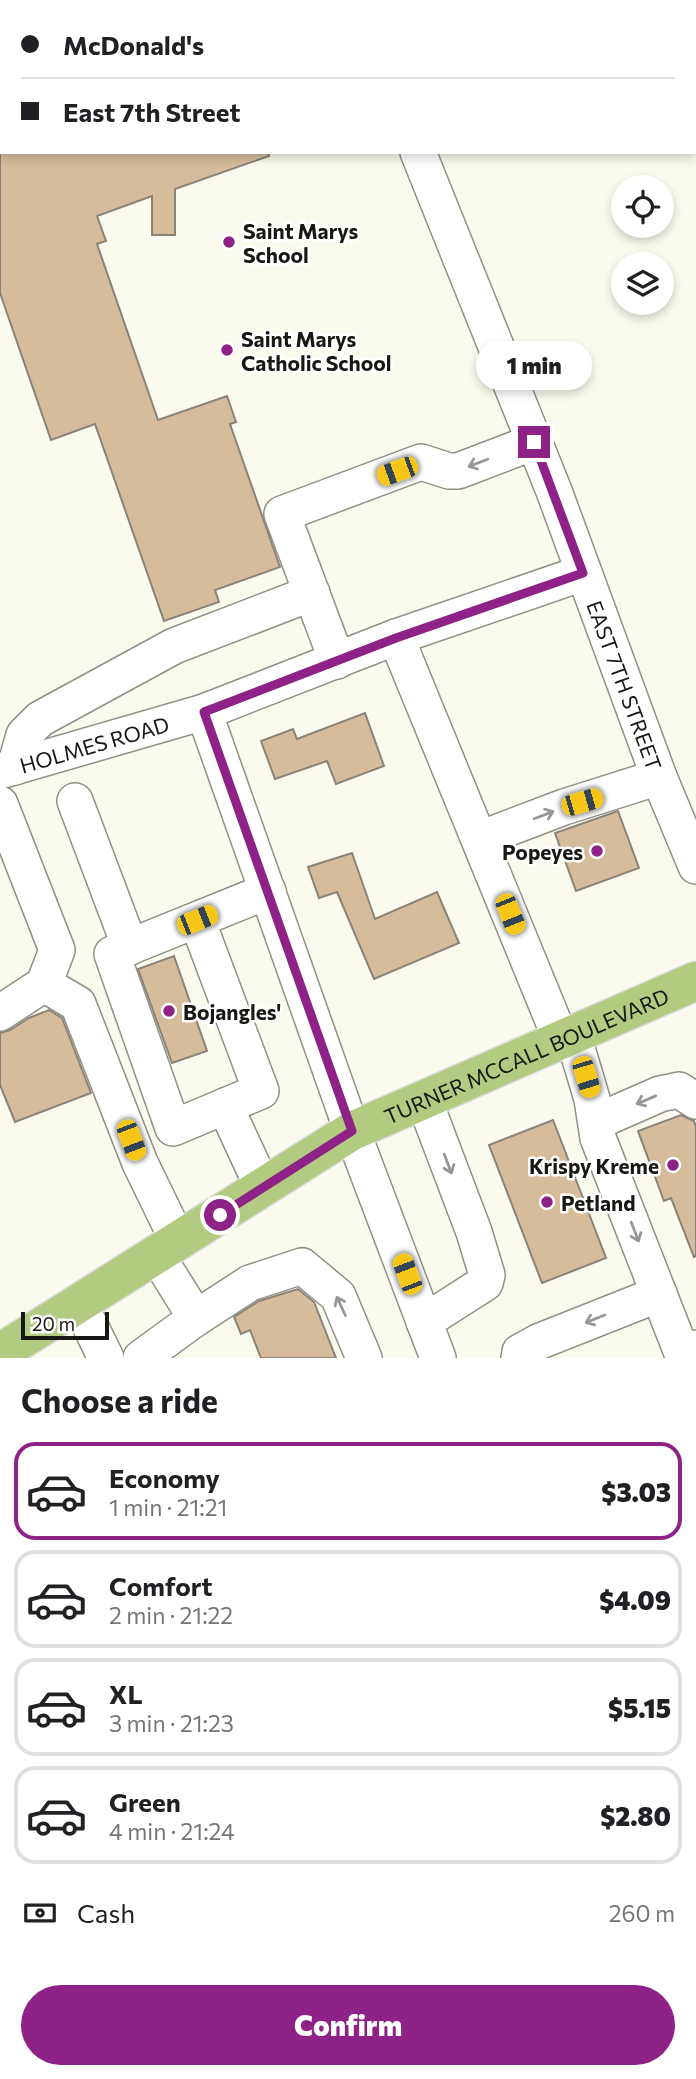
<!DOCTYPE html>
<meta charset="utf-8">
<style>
body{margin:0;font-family:Commissioner,sans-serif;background:#f2f2f2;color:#202124;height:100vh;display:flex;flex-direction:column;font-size:26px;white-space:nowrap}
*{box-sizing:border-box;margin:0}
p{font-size:23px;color:#757577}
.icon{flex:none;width:38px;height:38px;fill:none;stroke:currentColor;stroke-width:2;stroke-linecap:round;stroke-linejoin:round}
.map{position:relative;height:1358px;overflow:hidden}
.details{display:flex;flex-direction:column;background:#fff;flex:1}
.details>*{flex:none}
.top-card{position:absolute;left:0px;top:0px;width:696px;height:154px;box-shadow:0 4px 10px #0003;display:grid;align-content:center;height:154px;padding:0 21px;background:#fff}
.controls{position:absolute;left:611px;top:175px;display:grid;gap:14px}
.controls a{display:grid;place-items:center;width:63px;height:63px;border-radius:50%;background:#fff;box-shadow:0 4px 10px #0003;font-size:35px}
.scale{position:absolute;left:21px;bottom:18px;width:88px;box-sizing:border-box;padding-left:7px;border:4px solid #181713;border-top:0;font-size:19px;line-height:24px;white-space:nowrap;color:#181713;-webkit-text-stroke:5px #fff;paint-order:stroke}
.end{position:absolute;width:32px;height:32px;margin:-16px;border:9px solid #8e2286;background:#fff;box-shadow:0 0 0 4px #fff}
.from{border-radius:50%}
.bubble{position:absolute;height:49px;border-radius:24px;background:#fff;box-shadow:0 4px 10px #0003;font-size:23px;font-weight:800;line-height:49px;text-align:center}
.car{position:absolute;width:21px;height:42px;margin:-21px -10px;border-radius:9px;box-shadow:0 0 5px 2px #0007;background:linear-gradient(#f5c518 24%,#345 0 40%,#f5c518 0 76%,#345 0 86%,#f5c518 0)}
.top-card b{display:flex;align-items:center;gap:24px;height:66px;font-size:26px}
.top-card b+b{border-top:2px solid #e0e0e0}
.top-card i{width:18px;height:18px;background:#202124}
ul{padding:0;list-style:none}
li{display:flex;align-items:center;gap:21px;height:98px;margin:0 14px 10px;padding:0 7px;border:4px solid #e0e0e0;border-radius:21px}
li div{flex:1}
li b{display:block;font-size:26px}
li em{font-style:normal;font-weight:800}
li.active{border-color:#8e2286}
li>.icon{width:63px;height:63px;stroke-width:1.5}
h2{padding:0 21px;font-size:32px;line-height:84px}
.pay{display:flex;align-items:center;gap:18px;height:77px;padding:0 21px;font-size:26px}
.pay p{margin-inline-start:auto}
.cta{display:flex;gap:14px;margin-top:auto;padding:14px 21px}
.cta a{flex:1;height:80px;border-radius:42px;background:#8e2286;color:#fff;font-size:28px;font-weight:800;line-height:80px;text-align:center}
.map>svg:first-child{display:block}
.building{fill:#d6bc9a;stroke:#89837a;stroke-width:2}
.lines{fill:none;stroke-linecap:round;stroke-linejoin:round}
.minor-casing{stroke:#919085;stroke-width:38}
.major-casing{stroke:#dadad9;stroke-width:41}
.minor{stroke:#fff;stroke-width:35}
.major{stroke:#b2cb81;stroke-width:38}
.oneway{stroke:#979795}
.route{stroke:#8e2286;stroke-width:9}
.poi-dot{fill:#8e2286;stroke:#fff;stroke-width:2.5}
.labels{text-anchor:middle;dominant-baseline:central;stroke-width:5;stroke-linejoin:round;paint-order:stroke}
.poi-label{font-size:21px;font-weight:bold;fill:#181713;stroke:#fff;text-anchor:start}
.street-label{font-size:21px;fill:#181713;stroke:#fff}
</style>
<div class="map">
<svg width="696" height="1358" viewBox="0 0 696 1358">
<rect width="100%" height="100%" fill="#fbfaee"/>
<!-- building -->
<path class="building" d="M0 152H268L269 156 175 189V235H152V196L97 216 106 241 97 244 158 420 227 396 236 422 230 424 280 567 215 590 219 602 164 621 95 424 51 440 0 293Z
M365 713 384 766 336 784 327 761 275 779 261 741 293 729 297 739Z
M618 811 639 868 576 891 555 833Z
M352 853 375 919 437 892 459 943 374 979 337 892 319 898 308 867Z
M174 956 207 1051 172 1063 138 969Z
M49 1010 62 1018 91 1093 15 1122 0 1085V1033L10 1030 29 1018Z
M681 1115 694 1121 696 1127V1256L694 1257 671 1198 664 1201 638 1131Z
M553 1120 606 1258 542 1283 489 1145Z
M298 1289 314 1302 336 1358H261L250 1330 241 1334 234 1317 259 1301Z"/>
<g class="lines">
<!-- minor casing -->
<g class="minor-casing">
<g id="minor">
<path d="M361 0 362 2"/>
<path d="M323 2 328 0"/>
<path d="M0 131 2 130"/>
<path id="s1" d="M418 152 554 491 659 777 696 866"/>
<path d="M396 637 561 1040"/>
<path d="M337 661 282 514 421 462 449 471H458L534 442"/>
<path d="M204 712 352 1131 438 1358"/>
<path d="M15 767 24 735 40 719 174 646 312 593"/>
<path id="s2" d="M0 771 204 712 396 637 583 573"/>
<path d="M75 801 130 947"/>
<path d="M0 804 57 950 44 984 0 1013"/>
<path d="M480 839 564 807 659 777"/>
<path d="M197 920 261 1091 173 1128 112 954 268 891"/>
<path d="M44 984 78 1004 140 1163 178 1241"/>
<path d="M573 1035 592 1099 598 1138 682 1353 696 1348"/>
<path d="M424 1100 474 1232 487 1275 485 1283 424 1322"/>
<path d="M225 1106 263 1188"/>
<path d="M596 1122 660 1094 679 1090 696 1101"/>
<path d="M79 1303 106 1358"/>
<path d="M196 1318 250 1283 302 1266 338 1296 364 1358"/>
<path d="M141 1358 196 1318 156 1254"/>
<path d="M519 1358 520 1352 538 1342 659 1294"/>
</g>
</g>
<!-- major casing -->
<g class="major-casing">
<g id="major">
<path id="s3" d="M0 1353 352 1131 696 981"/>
</g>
</g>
<!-- minor -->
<use href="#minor" class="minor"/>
<!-- major -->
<use href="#major" class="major"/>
</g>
<!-- one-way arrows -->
<defs><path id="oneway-shaft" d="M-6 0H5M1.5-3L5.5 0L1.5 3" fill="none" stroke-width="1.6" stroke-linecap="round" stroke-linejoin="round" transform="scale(1.75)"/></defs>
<g class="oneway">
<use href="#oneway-shaft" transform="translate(478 463) rotate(159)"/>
<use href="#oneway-shaft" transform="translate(544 815) rotate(-21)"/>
<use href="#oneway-shaft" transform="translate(646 1100) rotate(157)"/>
<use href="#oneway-shaft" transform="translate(448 1164) rotate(69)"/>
<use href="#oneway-shaft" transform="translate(635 1232) rotate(69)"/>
<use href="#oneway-shaft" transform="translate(341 1306) rotate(-115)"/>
<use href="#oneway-shaft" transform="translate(595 1319) rotate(158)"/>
</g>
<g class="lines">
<!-- route -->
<path class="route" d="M220 1215 352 1131 204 712 396 638 583 573 534 442"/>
</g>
<!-- markers -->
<g class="poi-dot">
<circle cx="229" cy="242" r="7"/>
<circle cx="227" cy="350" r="7"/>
<circle cx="597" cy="851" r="7"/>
<circle cx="169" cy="1011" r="7"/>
<circle cx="673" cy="1165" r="7"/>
<circle cx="547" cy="1202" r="7"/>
</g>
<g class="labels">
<!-- poi labels -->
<g class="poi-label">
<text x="243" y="230">Saint Marys<tspan x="243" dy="24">School</tspan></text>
<text x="241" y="338">Saint Marys<tspan x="241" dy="24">Catholic School</tspan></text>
<text x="583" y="851" text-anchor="end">Popeyes</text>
<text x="183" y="1011">Bojangles'</text>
<text x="659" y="1165" text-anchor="end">Krispy Kreme</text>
<text x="561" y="1202">Petland</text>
</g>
<!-- street labels -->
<g class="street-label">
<text stroke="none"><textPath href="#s1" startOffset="572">EAST 7TH STREET</textPath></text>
<text stroke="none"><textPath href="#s2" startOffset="98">HOLMES ROAD</textPath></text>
<text stroke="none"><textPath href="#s3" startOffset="606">TURNER MCCALL BOULEVARD</textPath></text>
</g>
</g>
</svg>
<div class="controls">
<a><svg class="icon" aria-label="locate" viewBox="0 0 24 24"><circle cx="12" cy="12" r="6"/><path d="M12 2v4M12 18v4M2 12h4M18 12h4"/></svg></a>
<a><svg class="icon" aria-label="layers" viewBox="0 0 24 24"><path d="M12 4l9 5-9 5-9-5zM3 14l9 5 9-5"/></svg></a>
</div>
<div class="scale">20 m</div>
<i class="end from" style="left:220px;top:1215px"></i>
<i class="end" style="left:534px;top:442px"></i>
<div class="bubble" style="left:476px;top:341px;width:116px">1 min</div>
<i class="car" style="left:397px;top:471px;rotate:250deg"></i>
<i class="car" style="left:582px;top:802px;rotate:74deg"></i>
<i class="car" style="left:510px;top:914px;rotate:158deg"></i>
<i class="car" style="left:197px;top:920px;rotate:68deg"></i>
<i class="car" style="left:586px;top:1077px;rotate:163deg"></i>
<i class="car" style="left:131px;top:1140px;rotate:159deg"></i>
<i class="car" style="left:407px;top:1274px;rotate:339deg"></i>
<div class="top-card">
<b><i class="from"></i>McDonald's</b>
<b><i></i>East 7th Street</b>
</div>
</div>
<section class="details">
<h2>Choose a ride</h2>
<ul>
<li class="active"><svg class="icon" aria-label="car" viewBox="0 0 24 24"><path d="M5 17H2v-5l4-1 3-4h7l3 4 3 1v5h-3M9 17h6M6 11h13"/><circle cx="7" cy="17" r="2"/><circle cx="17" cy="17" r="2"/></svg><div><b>Economy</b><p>1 min · 21:21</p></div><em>$3.03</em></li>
<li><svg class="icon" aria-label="car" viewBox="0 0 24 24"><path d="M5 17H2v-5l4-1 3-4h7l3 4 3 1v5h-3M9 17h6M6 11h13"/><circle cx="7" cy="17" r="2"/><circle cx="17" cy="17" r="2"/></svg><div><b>Comfort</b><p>2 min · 21:22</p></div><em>$4.09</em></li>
<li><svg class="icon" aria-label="car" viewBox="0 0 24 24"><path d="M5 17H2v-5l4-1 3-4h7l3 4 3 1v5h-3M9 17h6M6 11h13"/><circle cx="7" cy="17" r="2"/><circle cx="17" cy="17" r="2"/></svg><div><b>XL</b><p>3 min · 21:23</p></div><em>$5.15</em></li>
<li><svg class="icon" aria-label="car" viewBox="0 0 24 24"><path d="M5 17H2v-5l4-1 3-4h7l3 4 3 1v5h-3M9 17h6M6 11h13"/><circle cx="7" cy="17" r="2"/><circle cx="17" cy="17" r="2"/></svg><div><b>Green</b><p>4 min · 21:24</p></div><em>$2.80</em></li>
</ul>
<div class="pay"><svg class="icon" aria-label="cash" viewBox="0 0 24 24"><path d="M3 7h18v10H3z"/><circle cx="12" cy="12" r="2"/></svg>Cash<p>260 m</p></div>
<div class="cta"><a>Confirm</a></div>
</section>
